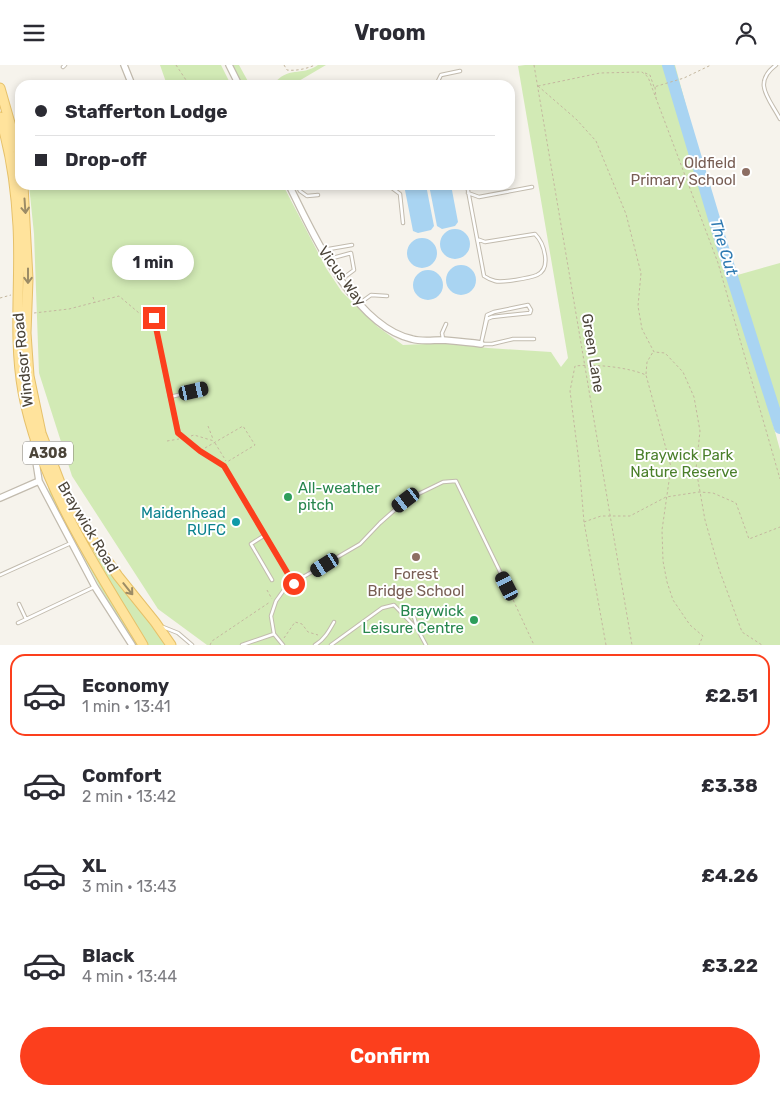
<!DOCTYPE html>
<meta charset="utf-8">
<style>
body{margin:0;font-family:Rubik,sans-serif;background:#f2f2f3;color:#2b2b33;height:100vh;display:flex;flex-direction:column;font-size:19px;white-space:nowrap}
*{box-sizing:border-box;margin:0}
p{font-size:16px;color:#7c7c81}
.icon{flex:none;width:28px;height:28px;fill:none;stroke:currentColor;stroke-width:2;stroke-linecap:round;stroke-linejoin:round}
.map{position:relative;height:580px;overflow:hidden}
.details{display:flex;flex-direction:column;background:#fff;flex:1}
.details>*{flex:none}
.hud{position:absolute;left:15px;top:15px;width:500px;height:110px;border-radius:15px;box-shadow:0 2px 8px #0003;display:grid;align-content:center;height:110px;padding:0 20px;background:#fff}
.end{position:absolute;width:22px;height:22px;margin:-11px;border:6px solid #fc3f1d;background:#fff;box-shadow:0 0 0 2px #fff}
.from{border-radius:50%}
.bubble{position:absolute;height:35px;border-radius:18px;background:#fff;box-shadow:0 2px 8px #0003;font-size:16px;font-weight:700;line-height:35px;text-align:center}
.car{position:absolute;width:15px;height:30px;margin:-15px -8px;border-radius:6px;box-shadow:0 0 4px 1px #0007;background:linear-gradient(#222 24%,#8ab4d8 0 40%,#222 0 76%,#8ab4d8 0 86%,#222 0)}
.hud b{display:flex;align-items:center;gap:18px;height:48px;font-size:19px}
.hud b+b{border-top:1px solid #e1e1e2}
.hud i{width:12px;height:12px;background:#2b2b33}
ul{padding:9px 0 0;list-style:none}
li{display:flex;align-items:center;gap:15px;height:82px;margin:0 10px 8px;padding:0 10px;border:2px solid transparent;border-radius:15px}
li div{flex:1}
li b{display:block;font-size:19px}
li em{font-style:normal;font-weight:700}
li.active{border-color:#fc3f1d}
li>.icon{width:45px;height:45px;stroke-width:1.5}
.cta{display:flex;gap:10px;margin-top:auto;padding:10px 20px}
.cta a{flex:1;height:58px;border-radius:30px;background:#fc3f1d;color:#fff;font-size:20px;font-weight:700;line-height:58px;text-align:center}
header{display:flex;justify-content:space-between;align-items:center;height:65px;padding:0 20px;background:#fff;font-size:22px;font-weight:700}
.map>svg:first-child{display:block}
.green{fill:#d2eab5}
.water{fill:#a9d4f2}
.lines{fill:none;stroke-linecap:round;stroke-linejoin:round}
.river{stroke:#a9d4f2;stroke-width:12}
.service-casing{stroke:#c2bbae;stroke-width:4.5}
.minor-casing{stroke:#c2bbae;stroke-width:8}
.primary-casing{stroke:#e6c16a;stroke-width:11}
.path{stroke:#c4b79f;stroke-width:1;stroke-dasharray:2.5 2.5;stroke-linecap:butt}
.service{stroke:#fff;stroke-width:2.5}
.minor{stroke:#fff;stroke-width:5.5}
.primary{stroke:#ffe39c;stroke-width:9}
.oneway{stroke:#9c8c66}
.route{stroke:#fc3f1d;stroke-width:6}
.education-dot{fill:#8d6e63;stroke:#fff;stroke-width:2}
.leisure-dot{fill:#2e9e5b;stroke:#fff;stroke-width:2}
.culture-dot{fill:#0f9aa8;stroke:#fff;stroke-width:2}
.labels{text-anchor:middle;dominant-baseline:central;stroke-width:4;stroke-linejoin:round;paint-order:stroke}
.shield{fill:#fff;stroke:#817c74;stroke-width:1}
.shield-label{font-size:14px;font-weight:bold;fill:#4b4439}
.education-label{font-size:15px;fill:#785e54;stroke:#fff;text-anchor:end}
.street-label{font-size:15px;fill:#4b4439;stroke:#fff}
.park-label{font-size:15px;fill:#4a7f2a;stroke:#fff}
.leisure-label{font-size:15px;fill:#27864d;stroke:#fff;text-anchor:start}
.culture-label{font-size:15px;fill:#0d838f;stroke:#fff;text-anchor:end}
.water-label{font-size:16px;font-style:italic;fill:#2e7ab2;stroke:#fff}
</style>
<header><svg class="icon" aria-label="menu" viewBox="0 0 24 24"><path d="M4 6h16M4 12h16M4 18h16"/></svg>Vroom<svg class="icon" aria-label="person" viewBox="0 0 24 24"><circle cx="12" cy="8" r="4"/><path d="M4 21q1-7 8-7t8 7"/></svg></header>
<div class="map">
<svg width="780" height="580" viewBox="0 0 780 580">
<rect width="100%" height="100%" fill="#f6f3ec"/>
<!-- green -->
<path class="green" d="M160 0H221L231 20H167Z
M230 0H239L250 20H239Z
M318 0H326L292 20H273C288 0 301 12 318 0Z
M525 0H675L780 385V580H207L158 544 72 411 39 308 34 169 29 120H283L326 203 342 227 378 262 403 280 447 278 488 283 551 287 561 302 568 293 518 1Z
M780 198V353L734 211Z
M48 422 103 523 139 580H135L101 524 50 430Z
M69 442 166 580H148L121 537Z"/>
<!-- water -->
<path class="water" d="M404 120H426L434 161 431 165 418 168 413 166Z
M429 120H451L458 157 455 161 442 164 437 161Z
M440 179a15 15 0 1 1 30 0a15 15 0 1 1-30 0Z
M407 188a15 15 0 1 1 30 0a15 15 0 1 1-30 0Z
M446 215a15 15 0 1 1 30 0a15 15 0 1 1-30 0Z
M413 220a15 15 0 1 1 30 0a15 15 0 1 1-30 0Z"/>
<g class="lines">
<!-- river -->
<path class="river" d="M668 0 721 177 780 363"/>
<!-- service casing -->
<g class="service-casing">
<path id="service" d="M776 0C752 18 769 33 780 54
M63 2 65 0
M438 20V16L441 10 460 6
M297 120 300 126 307 131 318 130
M386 120 392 123 400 129 403 158
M467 120 484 211C487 213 491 215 495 216 502 218 530 213 537 210 552 203 544 178 535 169L485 177 477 174
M468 128 479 132 532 122
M323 185 352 180
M329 194 351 188 354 205 342 214
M360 238 371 230 387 231
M528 240 531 245 530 248 492 252 487 254 481 279 487 250 494 247Z
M154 253 170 332
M443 274 442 268 446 259
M482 279H492L513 274H534
M204 324 170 332 179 368 200 386 224 401 294 519
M265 470 251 479 272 515
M0 510 71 478
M19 539 26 554
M414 552 418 565 426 580
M18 558 94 522
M163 562 178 568 192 580
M242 580 274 569
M283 580 274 569 271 551 276 536 286 522 360 479 380 458 406 435 443 417 456 416 507 521
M315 580C324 575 329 566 334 557
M331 580 382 543 394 540 418 565"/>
</g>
<!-- minor casing -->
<g class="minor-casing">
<path id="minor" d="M124 0 132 20
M229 0 239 20
M289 120C313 169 354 261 412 274 422 277 433 275 443 275 455 276 468 277 481 279
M33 378 39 416 95 522 132 580
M0 433 39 416"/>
</g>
<!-- primary casing -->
<g class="primary-casing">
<path id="primary" d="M0 23 18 86 20 100
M0 52C11 87 16 124 18 161 21 216 13 272 23 327 40 419 96 502 143 580
M23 120 28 214 26 268 29 311 41 368 62 423 90 471 118 511 155 557 171 580"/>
</g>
<!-- path -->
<path class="path" d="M176 0 188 18 187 20
M284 0 287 5C296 6 306 4 315 0
M534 0 632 580
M645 8 650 10 654 22 684 13 711 0
M538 21 576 54 596 76 626 149 641 208 638 241 642 264 654 287 665 288 683 307 694 332 700 366 696 404 705 455 719 504 742 567 762 580
M538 21 600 8 642 7 648 12 718 198 780 414
M655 22 656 33
M93 232 95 238
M0 233 11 230
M34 248 69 244 119 231 139 248 149 251
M646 309 647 297 653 287
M208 361 213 374
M191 371 194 370 214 376
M167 376 179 374
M215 378 226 396
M205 383 243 361 255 380 227 397
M584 457 601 451H630L666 432 699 427 713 428 736 438 749 474 780 462
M267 525 272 534
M509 526 534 580
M284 573 295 557 302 559 308 567 318 570
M210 580 212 576 270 537
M606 580 584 457 579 397 570 326 575 301C596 299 627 302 646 310L671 402 662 465 663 496 667 517 673 535 690 560 703 571 699 580"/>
<!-- service -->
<use href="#service" class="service"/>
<!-- minor -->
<use href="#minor" class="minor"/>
<!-- primary -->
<use href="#primary" class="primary"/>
</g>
<!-- one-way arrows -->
<defs><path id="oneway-shaft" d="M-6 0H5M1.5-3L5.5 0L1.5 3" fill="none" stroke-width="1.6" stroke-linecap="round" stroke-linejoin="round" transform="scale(1.25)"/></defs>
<g class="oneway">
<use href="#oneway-shaft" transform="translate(25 141) rotate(86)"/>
<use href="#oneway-shaft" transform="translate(28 211) rotate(90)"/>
<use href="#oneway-shaft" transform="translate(128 524) rotate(51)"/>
</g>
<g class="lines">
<!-- route -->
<path class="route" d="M154 253 178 368 200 386 224 401 294 519"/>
</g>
<!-- markers -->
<g class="education-dot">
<circle cx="746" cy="107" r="5"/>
<circle cx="416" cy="492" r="5"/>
</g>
<g class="leisure-dot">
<circle cx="288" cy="432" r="5"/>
<circle cx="474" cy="555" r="5"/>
</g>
<circle class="culture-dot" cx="236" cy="457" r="5"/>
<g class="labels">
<!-- shield labels -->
<rect class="shield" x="23" y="376.5" width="50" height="23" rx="4"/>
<g class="shield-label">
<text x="48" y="388">A308</text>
</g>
<!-- education labels -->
<g class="education-label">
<text x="736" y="98">Oldfield<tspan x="736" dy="17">Primary School</tspan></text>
<text x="416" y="509" text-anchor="middle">Forest<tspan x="416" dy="17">Bridge School</tspan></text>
</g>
<!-- street labels -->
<g class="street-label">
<text transform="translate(342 211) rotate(54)">Vicus Way</text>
<text transform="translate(593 288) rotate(81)">Green Lane</text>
<text transform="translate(23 295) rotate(-96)">Windsor Road</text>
<text transform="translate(88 462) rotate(59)">Braywick Road</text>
</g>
<!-- park labels -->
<g class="park-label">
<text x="684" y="390">Braywick Park<tspan x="684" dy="17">Nature Reserve</tspan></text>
</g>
<!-- leisure labels -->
<g class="leisure-label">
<text x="298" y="423">All-weather<tspan x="298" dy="17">pitch</tspan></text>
<text x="464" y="546" text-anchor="end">Braywick<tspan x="464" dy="17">Leisure Centre</tspan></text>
</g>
<!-- culture labels -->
<g class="culture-label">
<text x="226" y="448">Maidenhead<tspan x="226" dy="17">RUFC</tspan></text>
</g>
<!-- water labels -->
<g class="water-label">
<text transform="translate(724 182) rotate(73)">The Cut</text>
</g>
</g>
</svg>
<i class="end from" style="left:294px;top:519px"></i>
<i class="end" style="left:154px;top:253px"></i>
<div class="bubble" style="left:112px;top:180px;width:82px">1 min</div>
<i class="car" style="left:194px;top:326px;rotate:77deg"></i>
<i class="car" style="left:406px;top:435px;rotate:233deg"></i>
<i class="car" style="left:325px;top:500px;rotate:238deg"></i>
<i class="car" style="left:507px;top:521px;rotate:333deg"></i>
<div class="hud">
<b><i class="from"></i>Stafferton Lodge</b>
<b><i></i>Drop-off</b>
</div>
</div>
<section class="details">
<ul>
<li class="active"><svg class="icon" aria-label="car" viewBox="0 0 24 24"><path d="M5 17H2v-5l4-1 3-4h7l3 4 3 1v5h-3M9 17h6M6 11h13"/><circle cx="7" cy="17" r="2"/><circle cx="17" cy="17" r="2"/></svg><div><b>Economy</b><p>1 min · 13:41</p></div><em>£2.51</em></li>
<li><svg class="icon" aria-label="car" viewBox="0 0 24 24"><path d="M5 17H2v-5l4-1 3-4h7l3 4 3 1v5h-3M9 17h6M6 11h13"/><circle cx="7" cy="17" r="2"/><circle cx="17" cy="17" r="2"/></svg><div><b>Comfort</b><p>2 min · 13:42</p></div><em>£3.38</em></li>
<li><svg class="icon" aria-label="car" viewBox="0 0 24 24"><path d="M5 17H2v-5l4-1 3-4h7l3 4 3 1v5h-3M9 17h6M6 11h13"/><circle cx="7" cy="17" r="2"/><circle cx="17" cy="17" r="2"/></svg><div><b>XL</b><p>3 min · 13:43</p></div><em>£4.26</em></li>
<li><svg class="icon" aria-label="car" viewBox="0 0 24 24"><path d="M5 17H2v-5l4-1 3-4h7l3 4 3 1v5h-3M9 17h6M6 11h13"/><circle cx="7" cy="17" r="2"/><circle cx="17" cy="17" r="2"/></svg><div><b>Black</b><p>4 min · 13:44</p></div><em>£3.22</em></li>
</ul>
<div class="cta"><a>Confirm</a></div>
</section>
